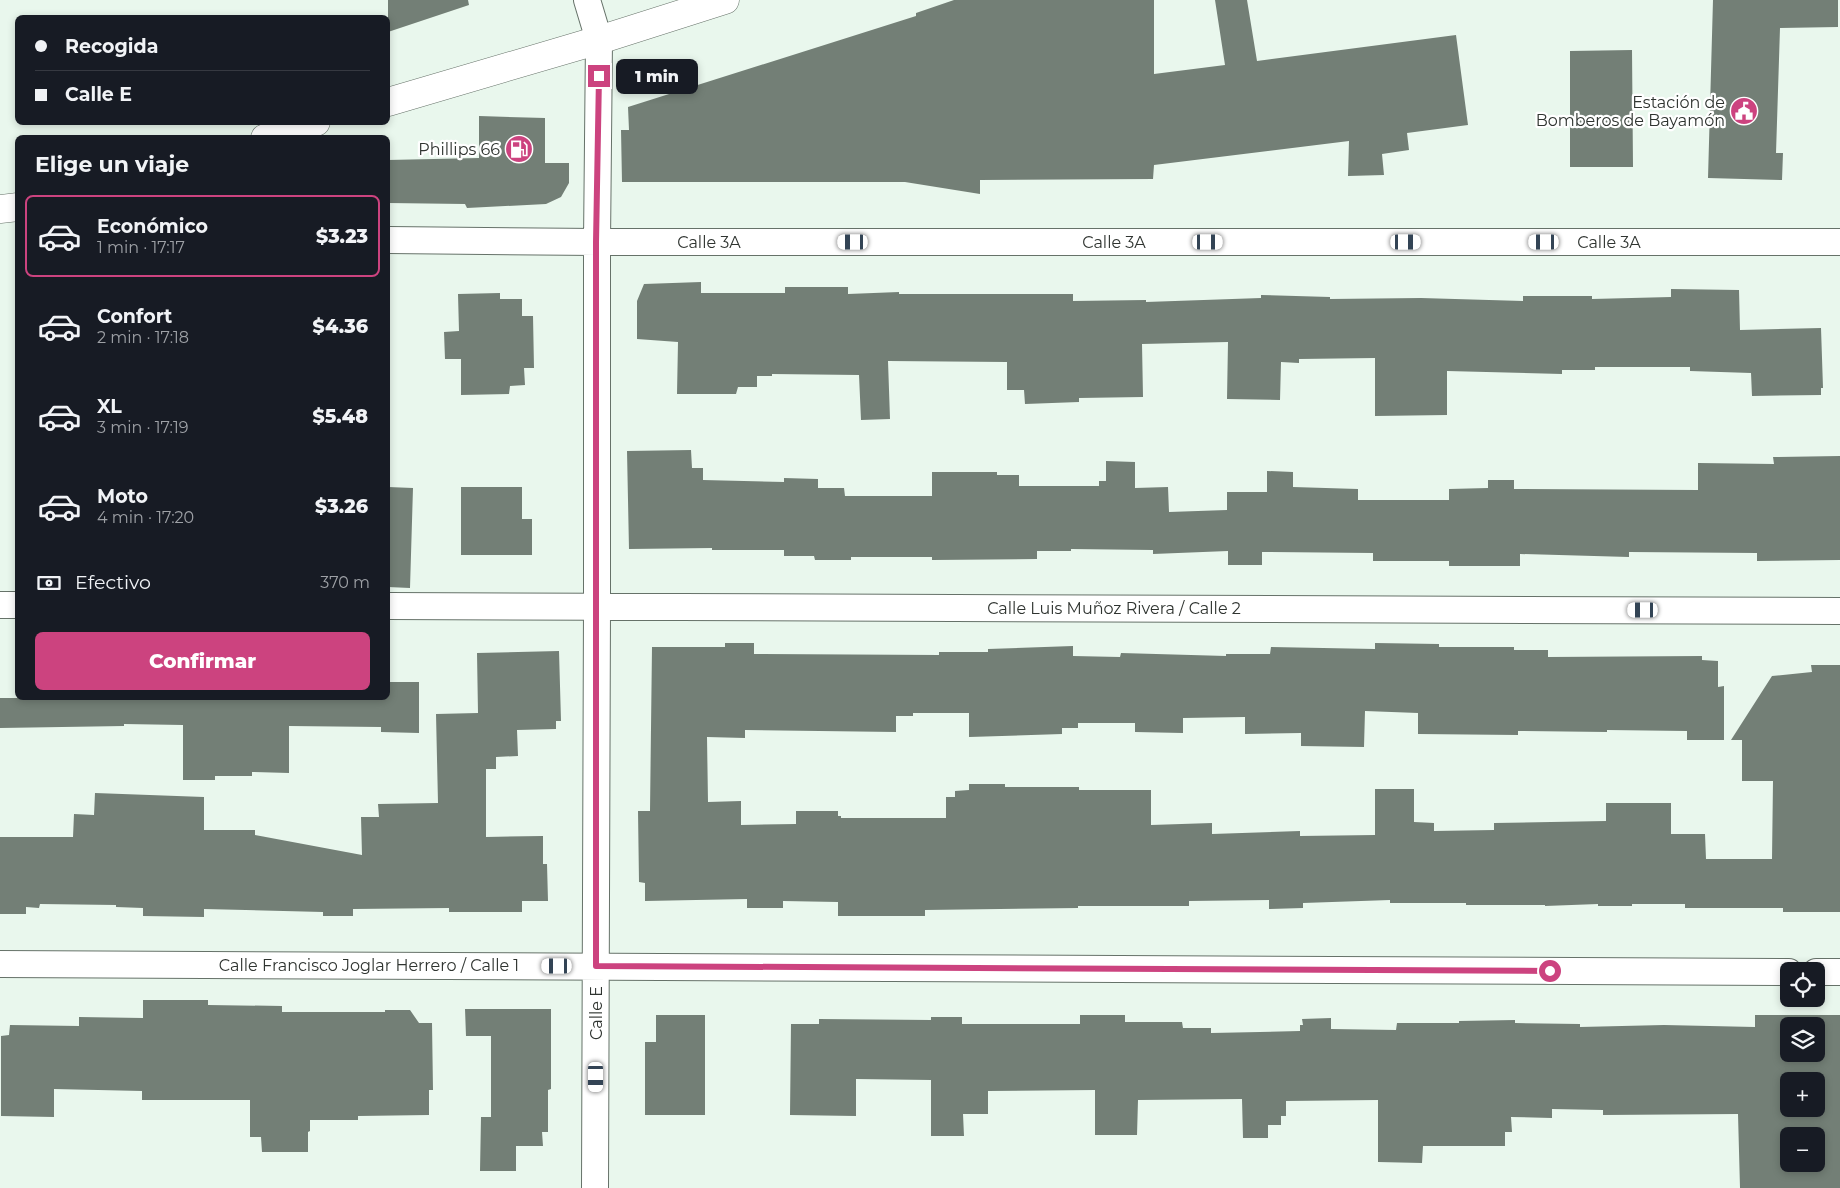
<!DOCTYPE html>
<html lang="es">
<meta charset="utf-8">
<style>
body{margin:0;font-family:Montserrat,sans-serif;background:#242831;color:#f1f3f6;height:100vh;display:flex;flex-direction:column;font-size:19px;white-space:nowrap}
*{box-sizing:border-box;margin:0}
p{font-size:16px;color:#9ea1a6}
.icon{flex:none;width:28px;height:28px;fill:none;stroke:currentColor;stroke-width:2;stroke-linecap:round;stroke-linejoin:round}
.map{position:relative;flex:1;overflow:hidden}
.drawer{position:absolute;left:15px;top:135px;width:375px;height:565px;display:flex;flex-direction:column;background:#171b24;border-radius:8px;box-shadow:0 2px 8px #0003}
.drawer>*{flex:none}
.hud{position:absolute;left:15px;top:15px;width:375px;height:110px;border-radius:8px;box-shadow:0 2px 8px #0003;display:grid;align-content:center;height:110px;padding:0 20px;background:#171b24}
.controls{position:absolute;left:1780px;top:962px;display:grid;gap:10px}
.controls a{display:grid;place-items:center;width:45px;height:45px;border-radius:8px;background:#171b24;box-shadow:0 2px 8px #0003;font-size:25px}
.end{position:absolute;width:22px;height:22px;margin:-11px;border:6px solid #cc437f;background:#fff;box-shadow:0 0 0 2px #fff}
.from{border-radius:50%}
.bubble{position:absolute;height:35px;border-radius:8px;background:#171b24;box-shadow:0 2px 8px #0003;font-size:16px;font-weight:800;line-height:35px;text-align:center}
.car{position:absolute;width:15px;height:30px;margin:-15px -8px;border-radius:6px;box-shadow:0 0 4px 1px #0007;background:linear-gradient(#fff 24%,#345 0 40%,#fff 0 76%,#345 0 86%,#fff 0)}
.hud b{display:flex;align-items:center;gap:18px;height:48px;font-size:19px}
.hud b+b{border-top:1px solid #363941}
.hud i{width:12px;height:12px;background:#f1f3f6}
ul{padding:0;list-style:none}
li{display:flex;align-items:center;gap:15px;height:82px;margin:0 10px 8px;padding:0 10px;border:2px solid transparent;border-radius:8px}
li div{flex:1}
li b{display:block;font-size:19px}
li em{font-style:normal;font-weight:800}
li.on{border-color:#cc437f}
li>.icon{width:45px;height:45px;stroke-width:1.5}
h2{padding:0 20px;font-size:22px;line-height:60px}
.pay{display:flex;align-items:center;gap:12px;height:55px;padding:0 20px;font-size:19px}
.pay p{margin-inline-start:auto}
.primary-button{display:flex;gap:10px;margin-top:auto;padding:10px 20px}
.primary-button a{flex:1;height:58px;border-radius:8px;background:#cc437f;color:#fff;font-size:20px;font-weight:800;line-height:58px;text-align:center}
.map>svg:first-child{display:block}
.building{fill:#737f76;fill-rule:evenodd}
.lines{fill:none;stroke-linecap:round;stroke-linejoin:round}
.minor-casing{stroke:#667269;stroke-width:28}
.tertiary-casing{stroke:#667269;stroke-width:29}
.minor{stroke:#fff;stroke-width:26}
.tertiary{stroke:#fff;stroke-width:28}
.route{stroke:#cc437f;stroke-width:6}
.labels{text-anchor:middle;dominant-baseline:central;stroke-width:4.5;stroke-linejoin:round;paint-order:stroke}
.poi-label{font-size:16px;fill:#2f3430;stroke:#fff;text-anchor:end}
.street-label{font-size:16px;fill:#2f3430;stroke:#fff}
</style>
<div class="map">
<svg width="1840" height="1188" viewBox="0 0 1840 1188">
<rect width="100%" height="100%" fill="#e9f7ed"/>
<!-- building -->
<path class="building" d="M388 0H468L469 5 388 32Z
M954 0H1154V74L1225 65 1215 0H1247L1257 61 1456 35 1468 125 1407 133 1409 150 1382 154 1384 175 1348 176 1349 141 1154 165 1153 179 980 180V194L905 182H622L621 130H629L628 107 916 16V13Z
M1713 0H1838V27L1780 28 1776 153H1783L1782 180 1708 178Z
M1632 50 1633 167H1570V51Z
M479 116 545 118V163H569V183L561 197 546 204 467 208 465 204 388 203V160L479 158Z
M701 282V293H785V287H848V294L899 292V294H1073V301L1146 300V302L1261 298V295L1330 297V299L1421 298 1523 301V296H1592V299L1671 297V289L1739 290 1740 330 1821 328 1823 388H1821V395L1752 396 1751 373 1690 371V367H1595V370H1562V374L1447 371V415L1375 416V358L1299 359V363L1281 362 1280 400 1227 399 1228 342 1142 344 1143 397 1079 398V402L1025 404 1024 390H1007V362L888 361 890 419 861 420 859 375 772 374V376H757V387H738L736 394H677L678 342 637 339V301L644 284Z
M500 293V299H522V316H533L534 368H524L525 385 510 386 509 394 461 395V359H445L444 332 459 331 458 294Z
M691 450 692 468H703V480L784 482V478L818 479V488H844L845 496H932V472H997V475H1019V486H1099V481H1106V461L1135 462V488L1168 487 1169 512 1227 510V492H1267V471L1293 472V487L1358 489V500H1449V489L1488 488V480H1514V489L1698 490V463L1774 464 1773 457 1840 456V560L1757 561V553L1629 552V557L1520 554V566H1449V561H1373V553L1262 552V565H1228V551L1153 554V550L1071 549V551H1037V559L932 560V557H851V560H815L814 556H784V550H712V548L629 549 627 451Z
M388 487 413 488 410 588 388 587Z
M461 487H522V519H532V555H461Z
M725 643H754V654L939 655V652H988V649L1073 646V656L1120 657 1121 653 1226 656V654H1270L1271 647 1375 649V643L1439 644V647H1514V650H1548V657L1702 656V660L1718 661V687L1724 686V740H1687V731L1607 730V732L1518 731V735L1418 734V713L1365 711 1364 747 1301 746V733L1245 734V717L1183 718V733L1135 732V723H1078V728H1062V734L969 737V713H913V716H896V732L745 730V738L707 737 708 802 741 801V825L796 824V811H838V816H841V818H946V797H955V791L969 790V784H1005V787H1079V790H1151V825L1212 823V834L1300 831V836L1375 835V789H1414V822L1434 823V831L1494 830V823L1606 821V803H1671V834H1705L1706 859H1772L1773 781H1742V740H1731L1772 676 1812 672 1811 665H1840V912H1783V908H1685V904H1632V906H1598V904L1545 906V905H1466V903H1390V900L1303 903V908L1269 909V900L1189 901V906H1078V908L925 910V916H838V902L783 901V908H747V899L645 901V883L639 882 638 811H650L652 647H725Z
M559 651 561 721H556V729L517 730 518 756 496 757V769H486V837L543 836V864H547L548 901H522V912H449V908L353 909V916H323V912L204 909V917L143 916V908L116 907V905L40 904 39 908 26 907V914H0V837H73L74 814 94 815 95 793 204 797V830H255V835L362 855 361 817H379L378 804 438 803 436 714 478 713 477 653Z
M388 682H419V733L381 732V727L289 726V773L252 772V776H215V780H183V725L124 724V726L0 728V698H388Z
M143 1000H208V1005L282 1006V1012H385V1010H410L419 1023H432L433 1090H429V1115L358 1116V1120H310V1131L308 1132V1152H262L261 1137H250V1100H142V1091L54 1089V1117L1 1116V1036L9 1035 10 1025 79 1026V1017L143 1018Z
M465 1009H551V1089L548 1090V1132H542L543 1146H516V1171H480L481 1117H491V1036H466Z
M656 1015H705V1115H645V1042H656Z
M1080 1015H1125V1022H1182L1183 1028H1211V1033L1300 1031V1025H1303L1302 1019 1331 1018V1029L1396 1030 1397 1023H1459V1021L1515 1020V1023L1580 1024V1027L1664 1025 1755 1027V1015H1840V1188H1740L1738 1114 1603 1115V1110L1552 1109V1118L1511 1117 1512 1132H1505V1146H1423L1422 1163 1378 1162V1100L1286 1101V1116H1281V1125H1268V1138H1243L1242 1099 1138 1100 1137 1135H1095V1090L988 1091V1114H963L964 1136H931V1080L856 1079V1116L790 1115 791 1024H819V1019L931 1020V1017H962V1024H1080ZM1789 1026H1816V1054H1789ZM1789 1081H1816V1109H1789ZM1789 1136H1816V1164H1789Z"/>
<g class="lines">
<!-- minor casing -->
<g class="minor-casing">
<path id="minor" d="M587 0 599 40 597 242V607L595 1188
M388 240 597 242H1840
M0 605H18
M388 606 1840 611
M0 964 1789 972
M1816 972H1840"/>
</g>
<!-- tertiary casing -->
<g class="tertiary-casing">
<path id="tertiary" d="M388 102 599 40 725 0
M265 138 316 122
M0 209 18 207"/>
</g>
<!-- minor -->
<use href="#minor" class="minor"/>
<!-- tertiary -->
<use href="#tertiary" class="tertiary"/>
</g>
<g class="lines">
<!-- route -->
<path class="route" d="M599 76 596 242V966L1550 971"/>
</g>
<!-- icons -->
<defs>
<g id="civic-disc" transform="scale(1.4375)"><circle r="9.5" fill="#cc437f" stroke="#fff"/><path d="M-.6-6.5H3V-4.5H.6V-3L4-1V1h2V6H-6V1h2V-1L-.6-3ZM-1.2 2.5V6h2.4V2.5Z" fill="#fff"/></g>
<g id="fuel-disc" transform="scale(1.4375)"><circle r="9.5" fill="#cc437f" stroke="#fff"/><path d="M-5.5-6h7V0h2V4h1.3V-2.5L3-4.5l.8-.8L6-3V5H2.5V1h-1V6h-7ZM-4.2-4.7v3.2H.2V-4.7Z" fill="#fff"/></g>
</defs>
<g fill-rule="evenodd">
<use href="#civic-disc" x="1744" y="111"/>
<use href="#fuel-disc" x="519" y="149"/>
</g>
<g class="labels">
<!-- poi labels -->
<g class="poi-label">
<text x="1725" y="102">Estación de<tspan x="1725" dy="18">Bomberos de Bayamón</tspan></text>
<text x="500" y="149">Phillips 66</text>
</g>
<!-- street labels -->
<g class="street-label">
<text x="709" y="242">Calle 3A</text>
<text x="1114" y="242">Calle 3A</text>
<text x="1609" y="242">Calle 3A</text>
<text x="1114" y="608">Calle Luis Muñoz Rivera / Calle 2</text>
<text x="369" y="965">Calle Francisco Joglar Herrero / Calle 1</text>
<text transform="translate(596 1013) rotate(-90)">Calle E</text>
</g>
</g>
</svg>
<div class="controls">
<a><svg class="icon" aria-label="locate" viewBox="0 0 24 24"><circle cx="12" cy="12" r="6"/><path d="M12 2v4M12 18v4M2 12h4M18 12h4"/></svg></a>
<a><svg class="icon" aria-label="layers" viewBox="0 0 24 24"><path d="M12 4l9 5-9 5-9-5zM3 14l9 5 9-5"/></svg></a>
<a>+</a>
<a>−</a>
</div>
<i class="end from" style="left:1550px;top:971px"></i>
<i class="end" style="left:599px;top:76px"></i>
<div class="bubble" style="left:616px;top:59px;width:82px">1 min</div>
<i class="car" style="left:853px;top:242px;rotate:270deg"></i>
<i class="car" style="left:1208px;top:242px;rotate:90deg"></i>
<i class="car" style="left:1406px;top:242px;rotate:90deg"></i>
<i class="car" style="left:1544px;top:242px;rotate:270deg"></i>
<i class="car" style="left:1643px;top:610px;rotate:270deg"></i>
<i class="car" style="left:557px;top:966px;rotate:270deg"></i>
<i class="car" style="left:596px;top:1077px;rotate:180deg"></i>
<div class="hud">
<b><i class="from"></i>Recogida</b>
<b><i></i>Calle E</b>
</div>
<section class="drawer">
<h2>Elige un viaje</h2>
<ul>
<li class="on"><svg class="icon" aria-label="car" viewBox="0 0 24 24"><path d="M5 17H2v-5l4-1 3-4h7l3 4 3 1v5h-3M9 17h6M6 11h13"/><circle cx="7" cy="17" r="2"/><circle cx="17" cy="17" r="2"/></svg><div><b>Económico</b><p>1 min · 17:17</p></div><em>$3.23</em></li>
<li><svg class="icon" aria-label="car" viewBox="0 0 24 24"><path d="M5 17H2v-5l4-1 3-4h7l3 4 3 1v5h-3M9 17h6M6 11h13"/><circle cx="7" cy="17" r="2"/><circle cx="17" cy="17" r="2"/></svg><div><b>Confort</b><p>2 min · 17:18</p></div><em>$4.36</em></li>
<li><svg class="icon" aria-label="car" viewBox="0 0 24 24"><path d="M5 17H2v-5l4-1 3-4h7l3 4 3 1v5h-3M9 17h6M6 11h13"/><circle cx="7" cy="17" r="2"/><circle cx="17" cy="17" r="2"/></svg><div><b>XL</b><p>3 min · 17:19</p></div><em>$5.48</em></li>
<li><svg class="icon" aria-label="car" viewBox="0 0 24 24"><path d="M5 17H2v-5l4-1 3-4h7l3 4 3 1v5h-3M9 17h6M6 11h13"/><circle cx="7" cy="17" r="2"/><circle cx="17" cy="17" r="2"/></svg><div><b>Moto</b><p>4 min · 17:20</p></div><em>$3.26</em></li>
</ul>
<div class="pay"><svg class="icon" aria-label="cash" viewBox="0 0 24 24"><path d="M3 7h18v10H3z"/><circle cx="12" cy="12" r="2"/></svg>Efectivo<p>370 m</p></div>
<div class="primary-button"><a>Confirmar</a></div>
</section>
</div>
